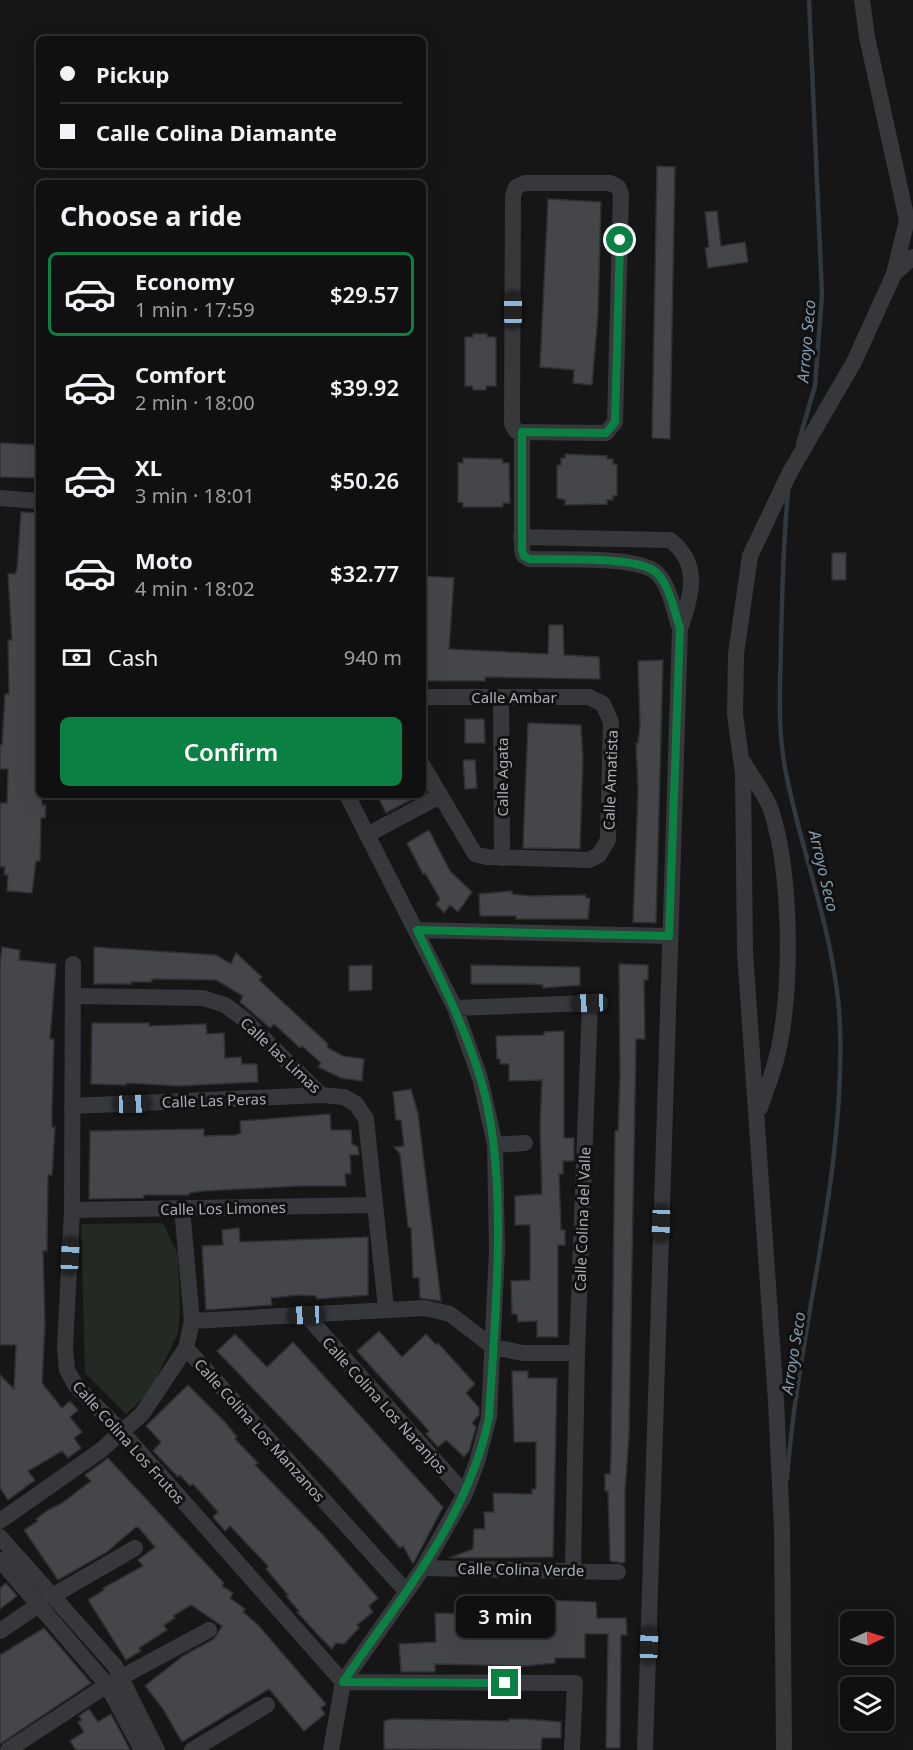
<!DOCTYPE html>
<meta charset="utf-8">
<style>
body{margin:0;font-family:"Noto Sans",sans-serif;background:#19191a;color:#f1f3f6;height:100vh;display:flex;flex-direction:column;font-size:22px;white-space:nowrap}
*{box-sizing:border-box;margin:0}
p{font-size:20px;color:#9c9d9f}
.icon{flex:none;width:33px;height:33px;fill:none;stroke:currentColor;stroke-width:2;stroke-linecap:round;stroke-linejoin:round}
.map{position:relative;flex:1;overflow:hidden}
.drawer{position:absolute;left:36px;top:180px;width:390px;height:618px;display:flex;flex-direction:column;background:#101011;border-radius:9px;box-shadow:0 6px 24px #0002,0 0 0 2px #303031}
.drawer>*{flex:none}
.guide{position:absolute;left:36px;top:36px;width:390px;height:132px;border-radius:9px;box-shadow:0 6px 24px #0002,0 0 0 2px #303031;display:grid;align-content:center;height:132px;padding:0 24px;background:#101011}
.needle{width:39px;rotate:86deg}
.controls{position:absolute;left:840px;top:1611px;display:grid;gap:12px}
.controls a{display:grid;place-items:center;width:54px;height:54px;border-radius:9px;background:#101011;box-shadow:0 6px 24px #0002,0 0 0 2px #303031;font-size:30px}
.end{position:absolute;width:27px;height:27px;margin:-14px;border:8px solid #0b8043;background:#fff;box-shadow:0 0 0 3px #fff}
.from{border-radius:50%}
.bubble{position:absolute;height:42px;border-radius:9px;background:#101011;box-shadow:0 6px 24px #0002,0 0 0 2px #303031;font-size:20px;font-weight:600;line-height:42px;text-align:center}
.car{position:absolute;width:18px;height:36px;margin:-18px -9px;border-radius:8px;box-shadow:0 0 4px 2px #0007;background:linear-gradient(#222 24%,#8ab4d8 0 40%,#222 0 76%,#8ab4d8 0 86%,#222 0)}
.guide b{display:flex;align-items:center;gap:21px;height:57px;font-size:22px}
.guide b+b{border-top:2px solid #303031}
.guide i{width:15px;height:15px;background:#f1f3f6}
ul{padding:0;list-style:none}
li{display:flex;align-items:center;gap:18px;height:84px;margin:0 12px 9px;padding:0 12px;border:3px solid transparent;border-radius:9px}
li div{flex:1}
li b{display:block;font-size:22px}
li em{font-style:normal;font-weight:600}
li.active{border-color:#0b8043}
li>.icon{width:54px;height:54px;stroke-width:1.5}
h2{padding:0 24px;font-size:27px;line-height:72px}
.pay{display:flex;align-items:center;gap:15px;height:66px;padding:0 24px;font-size:22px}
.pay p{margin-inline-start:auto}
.primary-button{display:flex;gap:12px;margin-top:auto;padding:12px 24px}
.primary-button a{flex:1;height:69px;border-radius:9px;background:#0b8043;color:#fff;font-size:24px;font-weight:600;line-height:69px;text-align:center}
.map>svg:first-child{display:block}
.green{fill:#222a23}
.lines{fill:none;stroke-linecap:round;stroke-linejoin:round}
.stream{stroke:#30393f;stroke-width:4.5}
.building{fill:#45464a;stroke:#303033;stroke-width:1.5}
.minor{stroke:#37383c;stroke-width:16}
.route{stroke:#0b8043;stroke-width:8}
.labels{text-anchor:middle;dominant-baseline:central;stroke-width:6;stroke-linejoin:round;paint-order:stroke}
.street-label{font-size:15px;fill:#a9adb6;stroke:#111112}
.water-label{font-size:16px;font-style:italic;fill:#829caf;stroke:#111112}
</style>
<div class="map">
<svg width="913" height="1750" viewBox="0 0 913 1750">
<rect width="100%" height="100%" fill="#161617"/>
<!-- green -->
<path class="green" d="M163 1223 178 1255 180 1310 178 1333 150 1392 126 1414 85 1373 81 1224Z"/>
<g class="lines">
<!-- stream -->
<path class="stream" d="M798 444 815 386 822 294 809 0
M787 1479C798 1328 845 1180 840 1027 837 942 804 861 787 778 777 733 780 689 781 643 782 593 783 543 788 493"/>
</g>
<!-- building -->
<path class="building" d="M657 166 675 167 670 439 652 438Z
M548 199 601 202 598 314 592 385 573 383 574 370 540 367Z
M717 211 721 246 745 242 748 262 708 268 705 248 709 247 705 212Z
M473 334H487V337H496V386H486V390H473L472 386H465V337H473Z
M0 443 39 445V478L0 477Z
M565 454 607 456V459H613V464H617V496H613V500H607V504L565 505V500L557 498V465H561V458H565Z
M463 458 502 459 503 463H509L510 503H503V507H463V503L458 502V463H463Z
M21 512 39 513V795H42V805H46L45 818H41L40 861H36L32 893 7 891 8 875H4L5 867H0V803H7L8 769H0V745H2L5 694H9L8 640H12L8 574H15L17 569Z
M832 553H846V580H832Z
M425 576 454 578 449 649 548 654 549 625H563L564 655 599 657 600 679 485 677V681H424Z
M663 660 656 923 633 922 638 792 636 743H638L640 726 638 661Z
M465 719H484L485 743H465Z
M528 723 581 725 583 758 580 849 523 848Z
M463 760H475L477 788 465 789Z
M377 795H420L386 813Z
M429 830 450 871 472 892 458 912 450 905 444 913 436 904 440 899 425 873 423 874 407 843Z
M512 891V894L530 896 586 895V898H590L588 919H516V916H480L479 894Z
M2 947 20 950 19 960 56 964 50 1039H54L52 1109V1127H55L52 1175H48L47 1251H43L45 1323 42 1383 62 1408 70 1401 78 1410 70 1417 82 1432 74 1438 81 1448 68 1458 62 1451 28 1471 35 1480 8 1500 0 1488V1375L14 1389 16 1345H0V964Z
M94 947 216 955 231 964 236 953 262 977 259 980 327 1043 328 1048 343 1056 364 1059 362 1081 341 1078 318 1067 321 1063 302 1046 300 1048 274 1024 270 1028 240 1002 243 996 216 980 152 979V982H131V984H94Z
M619 964 648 965V980H644L645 1039H636L629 1435 625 1491V1562L622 1563 610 1561 608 1491H605V1474H610L611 1456 615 1131H618L620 1077Z
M372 965V990L349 991V966Z
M471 965 580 967V985L543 988V985L529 984H471Z
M92 1023H149V1026L206 1024 207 1034 224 1033 225 1058 241 1057 242 1064H257L258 1082 178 1086 126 1083V1085L91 1084Z
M564 1031V1138H574V1161H563V1174H559L561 1230H565V1245H558V1337H537V1321L518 1322 517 1314H512L511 1281 530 1280V1225H515V1196L542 1194 540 1127 542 1080 509 1081V1064H500V1059H497L496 1036 544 1035V1032Z
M411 1089 418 1114 441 1301 420 1298 419 1278H413L411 1228 408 1227 400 1154 394 1147 404 1146 401 1120H396L393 1092Z
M330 1114 331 1130H351L352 1144 358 1147 359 1155H350L351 1174H345L346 1186H299L205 1191 189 1193V1195H144V1198L89 1199 90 1131 204 1129V1136L236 1135 241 1133 240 1121Z
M239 1228 240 1242 368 1237V1295L317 1299 316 1296 298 1295 271 1298 272 1305 206 1310 202 1246 223 1245 222 1230Z
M379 1331 402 1357 426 1334 436 1345 438 1343 475 1384 466 1393 479 1408V1415L472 1423 476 1427 469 1451 464 1457 446 1440 438 1447 426 1434 429 1431 357 1351Z
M235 1334 267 1367 293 1342 443 1507 413 1564 403 1546 400 1548 332 1471 217 1351Z
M512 1371H528V1378H557L553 1557 449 1558 473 1549 474 1529H485L484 1512H494L493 1493 532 1494V1489H536V1442H514Z
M188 1385 224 1421 237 1437 235 1439 258 1463 255 1465 323 1535 378 1598 369 1606 373 1612 357 1625 359 1628 344 1644 336 1643 332 1649 320 1637 297 1612 299 1611 286 1596 288 1595 266 1569 268 1566 230 1526 225 1531 213 1517 218 1512 193 1484 190 1486 180 1475 178 1477 153 1451 161 1442 146 1426Z
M108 1458 224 1583 222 1586 233 1593 230 1598 245 1609 243 1612 258 1625 326 1704 321 1708 325 1714 304 1731 269 1689 182 1742 163 1709 145 1686 183 1656 214 1639 222 1626 191 1605 173 1616 175 1618 164 1625 167 1630 139 1648 141 1651 126 1660 88 1600 104 1590 103 1588 143 1566 138 1560 155 1547 139 1528 136 1527 107 1552 58 1580 24 1530 38 1521 36 1519 48 1510 62 1503 91 1481 85 1475Z
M6 1583 17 1596 0 1609V1588Z
M542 1600 596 1602 597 1618H626L627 1635H621L620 1748H606L608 1634H585V1658H555V1663L525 1666 435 1664V1672H401L399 1644 436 1642 435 1613 526 1615V1608L542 1606Z
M44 1628 91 1683 0 1744V1655Z
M89 1709 98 1722 111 1714 130 1750H76L70 1741 84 1732 78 1722 82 1720 79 1716Z
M392 1719 509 1721V1719H525L561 1722V1738H542L541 1750 384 1749V1721Z"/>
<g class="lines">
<!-- minor -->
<path class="minor" d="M525 183H610L618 187 621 194 615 422 606 433 522 432 516 431 512 424 513 196 516 187Z
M894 274 913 257
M522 432V550L524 556 529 559C559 560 629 556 653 570 669 580 674 612 680 629L645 1750
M0 498 37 501
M521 537 670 540C702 565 691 595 680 629
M423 697H589L603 704 611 722 608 840 599 855 589 860 487 857 475 854 423 766
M501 697 502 858
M743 762C752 777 765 793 771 810 792 874 793 994 776 1060 772 1076 765 1092 760 1108
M367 835 440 796
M417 930 669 936
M73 964 72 1210 65 1348 67 1370 76 1386 122 1432 343 1682 575 1683 572 1750
M73 996 203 998 225 1005 244 1019 321 1095 344 1097 356 1104 366 1119 386 1308
M455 1008 590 1003 577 1353 573 1570
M72 1106 321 1095
M495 1145 525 1143
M72 1210 374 1205
M306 1315 465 1494
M192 1321 425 1308 450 1314 493 1347 523 1353H577
M186 1348 405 1590
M0 1521 100 1451 142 1414 186 1348 192 1321 182 1208
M0 1537 115 1666 157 1750
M0 1560 107 1685 142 1750
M423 1568 618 1572
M54 1595 135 1548
M0 1631 40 1604
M8 1750 107 1685 209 1630
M192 1750 267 1705
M331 1750 343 1682 423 1568 465 1494 477 1462 489 1417 497 1250 495 1145 480 1078 455 1008 347 795
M784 1750 782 1527 776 1401 745 952 743 774 735 714 736 654 750 556 790 472 854 362 894 274 907 220 867 37 862 0"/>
</g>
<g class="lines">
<!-- route -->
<path class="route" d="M505 1683 343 1682C399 1599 469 1518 489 1417 495 1315 510 1174 480 1077 464 1025 440 978 417 930L669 936 680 628C674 612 669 580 653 570 629 556 559 560 529 559L524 556 522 550V432L606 433 615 422 620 240"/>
</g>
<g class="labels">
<!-- street labels -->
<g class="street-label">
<text x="514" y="697">Calle Ambar</text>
<text transform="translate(502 777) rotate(-90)">Calle Agata</text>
<text transform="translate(610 780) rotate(-88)">Calle Amatista</text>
<text transform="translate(281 1055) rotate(43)">Calle las Limas</text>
<text transform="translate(214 1100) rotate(-2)">Calle Las Peras</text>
<text transform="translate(223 1208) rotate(-1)">Calle Los Limones</text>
<text transform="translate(582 1219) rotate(-88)">Calle Colina del Valle</text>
<text transform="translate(385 1405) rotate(48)">Calle Colina Los Naranjos</text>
<text transform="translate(260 1430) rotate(48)">Calle Colina Los Manzanos</text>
<text transform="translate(129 1442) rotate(48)">Calle Colina Los Frutos</text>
<text transform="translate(521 1569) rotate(1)">Calle Colina Verde</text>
</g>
<!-- water labels -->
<g class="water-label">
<text transform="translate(806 341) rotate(-85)">Arroyo Seco</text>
<text transform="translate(824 871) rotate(77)">Arroyo Seco</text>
<text transform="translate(793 1353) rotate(-81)">Arroyo Seco</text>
</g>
</g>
</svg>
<div class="controls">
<a><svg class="needle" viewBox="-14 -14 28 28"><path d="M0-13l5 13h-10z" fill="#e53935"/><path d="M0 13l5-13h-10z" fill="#9c9d9f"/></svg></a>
<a><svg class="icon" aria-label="layers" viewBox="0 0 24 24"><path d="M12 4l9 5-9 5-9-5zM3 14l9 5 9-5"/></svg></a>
</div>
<i class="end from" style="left:620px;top:240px"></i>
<i class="end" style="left:505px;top:1683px"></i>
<div class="bubble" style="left:456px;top:1596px;width:99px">3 min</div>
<i class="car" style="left:513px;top:310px;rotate:0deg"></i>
<i class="car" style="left:590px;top:1003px;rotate:268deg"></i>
<i class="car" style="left:132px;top:1104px;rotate:88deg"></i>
<i class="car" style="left:661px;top:1223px;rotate:182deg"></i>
<i class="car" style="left:70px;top:1256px;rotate:3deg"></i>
<i class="car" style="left:306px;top:1315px;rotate:267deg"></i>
<i class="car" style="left:649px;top:1645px;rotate:2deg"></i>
<div class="guide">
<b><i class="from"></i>Pickup</b>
<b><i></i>Calle Colina Diamante</b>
</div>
<section class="drawer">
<h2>Choose a ride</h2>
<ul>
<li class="active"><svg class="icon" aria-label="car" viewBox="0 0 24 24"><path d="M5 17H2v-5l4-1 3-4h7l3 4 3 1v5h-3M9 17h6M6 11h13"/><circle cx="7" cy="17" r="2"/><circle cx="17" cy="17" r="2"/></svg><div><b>Economy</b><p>1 min · 17:59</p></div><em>$29.57</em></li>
<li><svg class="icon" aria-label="car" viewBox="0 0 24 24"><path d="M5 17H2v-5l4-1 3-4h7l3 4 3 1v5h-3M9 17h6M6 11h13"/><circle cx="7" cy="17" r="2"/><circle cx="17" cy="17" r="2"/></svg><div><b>Comfort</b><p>2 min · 18:00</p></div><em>$39.92</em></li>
<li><svg class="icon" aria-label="car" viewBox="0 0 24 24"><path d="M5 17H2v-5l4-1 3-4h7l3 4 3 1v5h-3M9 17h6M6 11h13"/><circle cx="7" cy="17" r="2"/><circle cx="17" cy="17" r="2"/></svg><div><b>XL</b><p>3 min · 18:01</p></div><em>$50.26</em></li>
<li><svg class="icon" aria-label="car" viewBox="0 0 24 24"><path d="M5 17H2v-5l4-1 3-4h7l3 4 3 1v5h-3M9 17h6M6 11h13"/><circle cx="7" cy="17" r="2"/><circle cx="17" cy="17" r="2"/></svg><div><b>Moto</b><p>4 min · 18:02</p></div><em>$32.77</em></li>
</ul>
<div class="pay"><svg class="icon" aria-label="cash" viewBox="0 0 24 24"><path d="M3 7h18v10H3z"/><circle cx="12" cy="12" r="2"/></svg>Cash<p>940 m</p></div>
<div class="primary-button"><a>Confirm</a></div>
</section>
</div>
